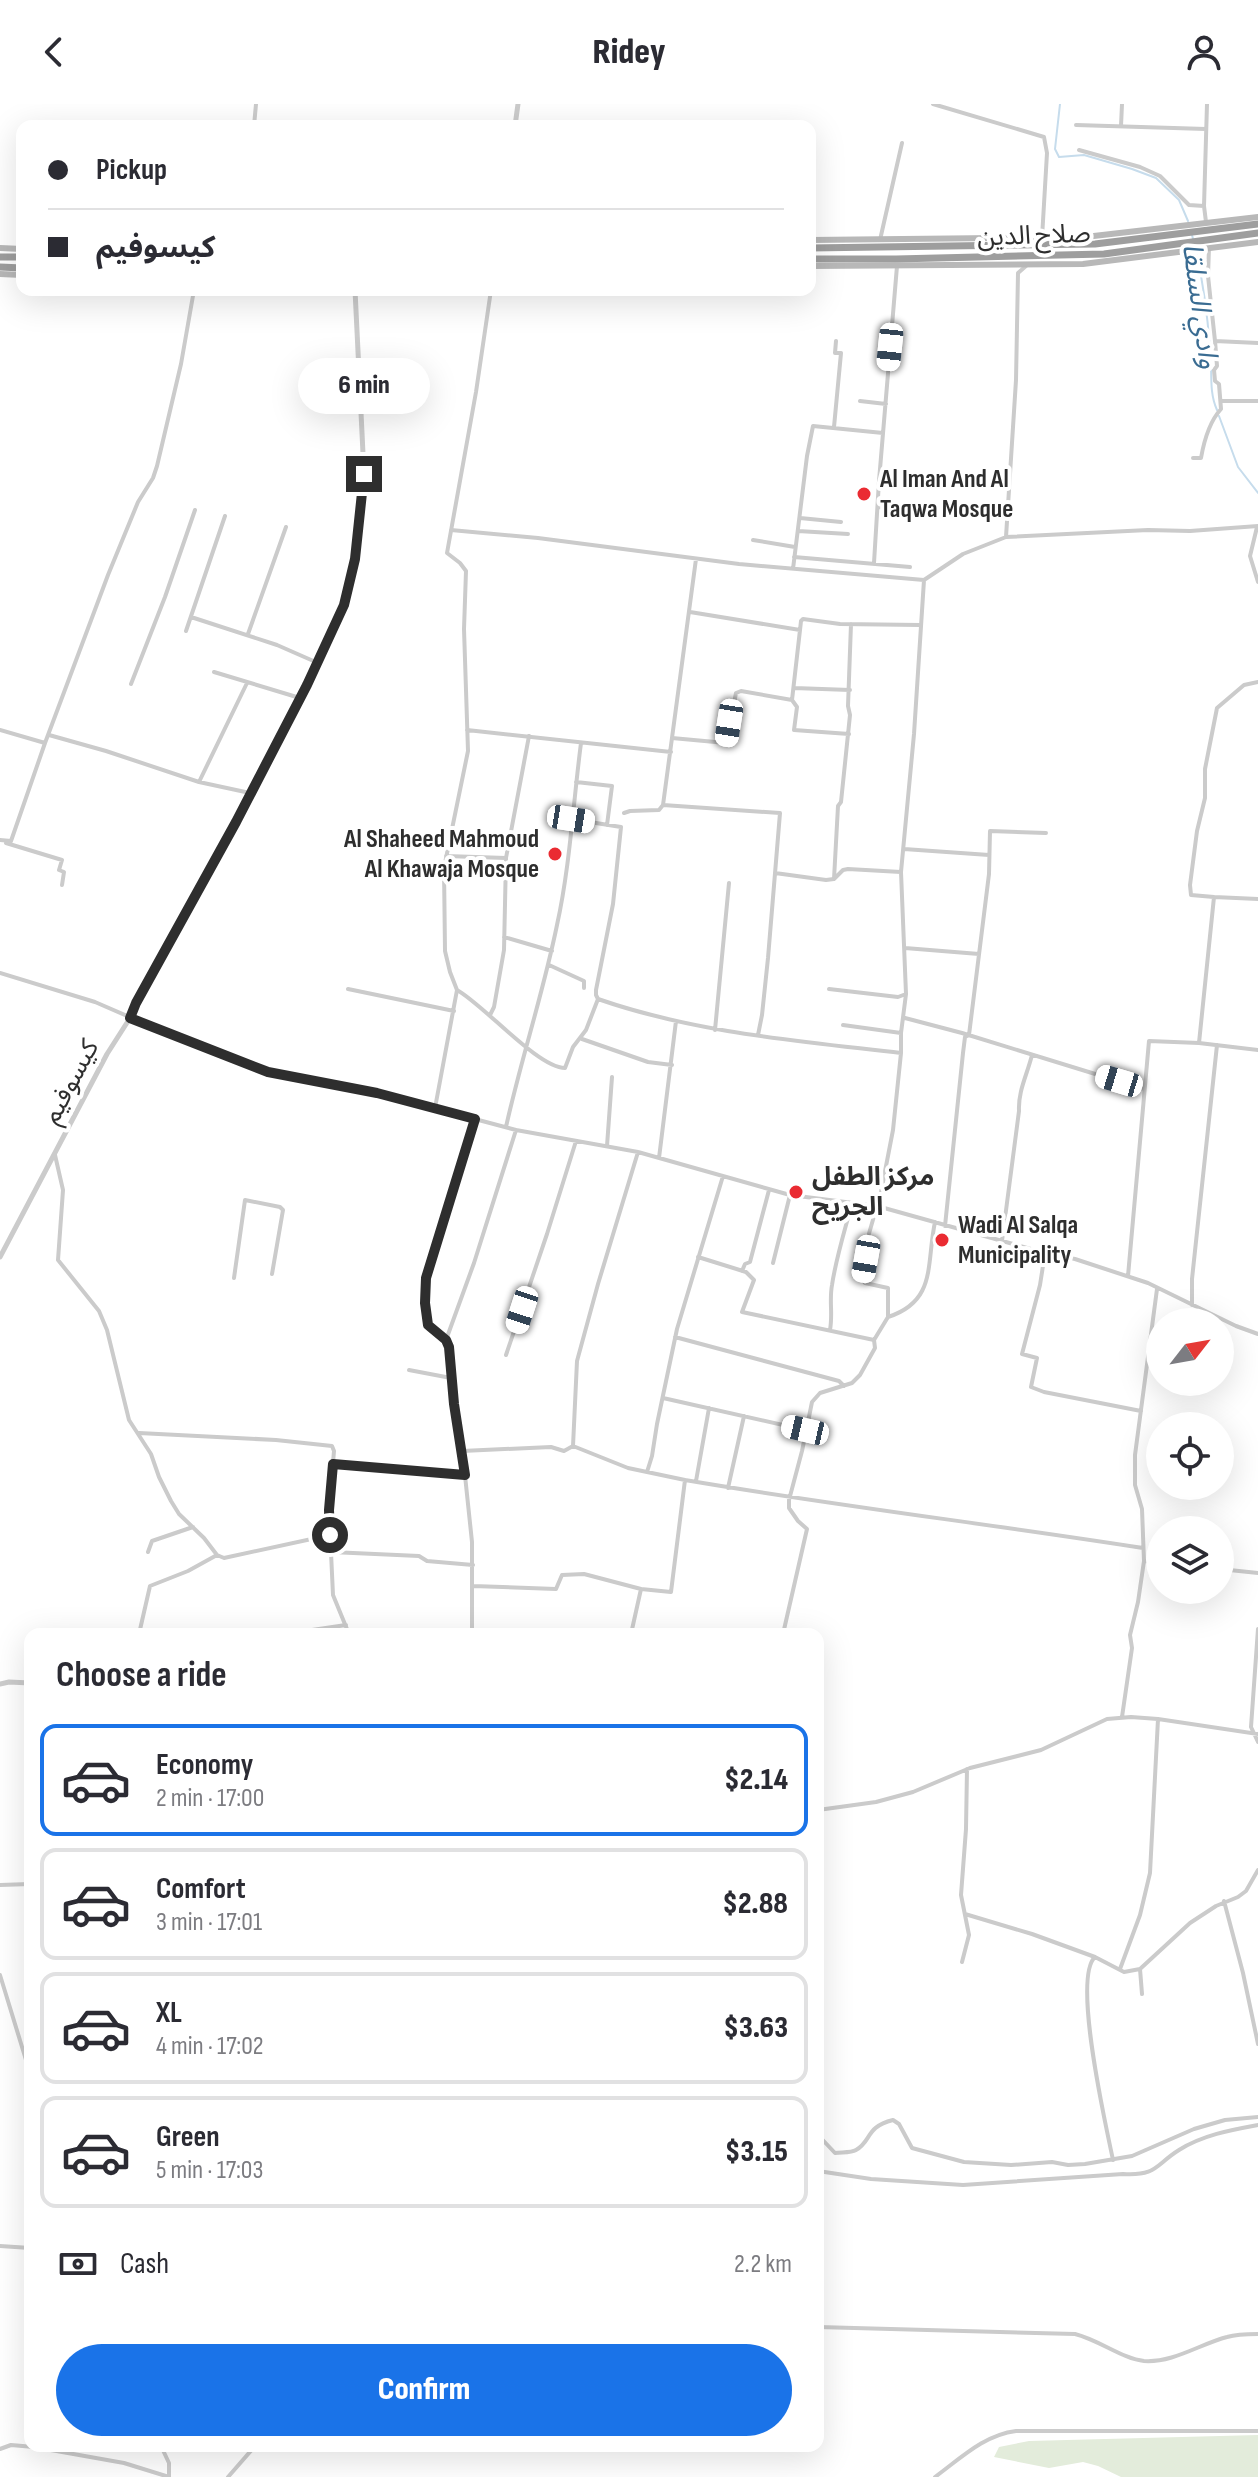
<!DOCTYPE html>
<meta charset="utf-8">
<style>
body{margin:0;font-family:"Sofia Sans Condensed","Noto Sans Arabic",sans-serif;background:#f7f7f7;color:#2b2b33;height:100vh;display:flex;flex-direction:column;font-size:30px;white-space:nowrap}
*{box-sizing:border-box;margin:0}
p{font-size:26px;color:#7c7c81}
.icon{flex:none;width:44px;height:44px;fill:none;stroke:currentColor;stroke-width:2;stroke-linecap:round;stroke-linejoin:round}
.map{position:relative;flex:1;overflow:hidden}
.drawer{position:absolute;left:24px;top:1524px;width:800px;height:824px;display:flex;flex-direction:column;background:#fff;border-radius:16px;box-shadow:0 8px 32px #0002}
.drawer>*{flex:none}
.top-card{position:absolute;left:16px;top:16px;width:800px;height:176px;border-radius:16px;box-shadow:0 8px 32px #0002;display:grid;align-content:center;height:176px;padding:0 32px;background:#fff}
.needle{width:52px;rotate:59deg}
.fabs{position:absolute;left:1146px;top:1204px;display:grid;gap:16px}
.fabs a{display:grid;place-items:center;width:88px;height:88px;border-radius:50%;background:#fff;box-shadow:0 8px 32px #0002;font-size:40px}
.end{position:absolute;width:36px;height:36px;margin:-18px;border:10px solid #2e2e2e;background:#fff;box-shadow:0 0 0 4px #fff}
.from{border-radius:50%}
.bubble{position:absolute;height:56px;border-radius:28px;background:#fff;box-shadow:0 8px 32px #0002;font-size:26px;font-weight:800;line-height:56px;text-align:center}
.car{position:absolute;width:24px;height:48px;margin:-24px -12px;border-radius:10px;box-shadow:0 0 6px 2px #0007;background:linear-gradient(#fff 24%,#345 0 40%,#fff 0 76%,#345 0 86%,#fff 0)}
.top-card b{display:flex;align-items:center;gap:28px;height:76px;font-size:30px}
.top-card b+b{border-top:2px solid #e1e1e2}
.top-card i{width:20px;height:20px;background:#2b2b33}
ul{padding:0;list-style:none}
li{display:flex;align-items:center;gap:24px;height:112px;margin:0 16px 12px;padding:0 16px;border:4px solid #e1e1e2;border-radius:16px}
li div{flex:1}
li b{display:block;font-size:30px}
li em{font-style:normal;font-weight:800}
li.active{border-color:#1a73e8}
li>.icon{width:72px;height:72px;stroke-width:1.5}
h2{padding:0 32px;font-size:36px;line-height:96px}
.pay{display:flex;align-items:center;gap:20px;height:88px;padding:0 32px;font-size:30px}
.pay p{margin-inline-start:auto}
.cta{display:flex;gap:16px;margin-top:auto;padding:16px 32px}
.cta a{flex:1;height:92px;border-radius:48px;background:#1a73e8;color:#fff;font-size:32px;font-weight:800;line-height:92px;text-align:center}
header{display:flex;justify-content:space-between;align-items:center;height:104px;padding:0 32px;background:#fff;font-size:36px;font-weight:800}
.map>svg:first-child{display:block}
.green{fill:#e3ecdb}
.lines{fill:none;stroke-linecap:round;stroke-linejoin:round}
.stream{stroke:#c6dcec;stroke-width:2}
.minor{stroke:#cbcbcb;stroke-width:4}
.tertiary{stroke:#cbcbcb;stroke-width:5}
.secondary{stroke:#b8b8b8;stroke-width:6}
.trunk{stroke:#9e9e9e;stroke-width:7}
.route{stroke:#2e2e2e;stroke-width:10}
.poi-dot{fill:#ea2b32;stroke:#fff;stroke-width:3}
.labels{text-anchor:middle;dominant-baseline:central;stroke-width:8;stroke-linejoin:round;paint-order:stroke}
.street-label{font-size:26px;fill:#2e2e2e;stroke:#fff}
.poi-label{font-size:26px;font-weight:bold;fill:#2e2e2e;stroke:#fff;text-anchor:start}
.water-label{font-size:28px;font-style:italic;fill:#3a6c92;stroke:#fff}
</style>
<header><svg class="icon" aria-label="back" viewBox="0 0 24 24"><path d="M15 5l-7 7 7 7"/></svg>Ridey<svg class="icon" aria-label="person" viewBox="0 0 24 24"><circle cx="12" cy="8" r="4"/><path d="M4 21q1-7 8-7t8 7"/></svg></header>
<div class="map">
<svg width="1258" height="2373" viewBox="0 0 1258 2373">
<rect width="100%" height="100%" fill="#fff"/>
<!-- green -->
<path class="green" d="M1258 2331V2373H1121L1098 2362 1083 2358 1049 2364 994 2353 999 2343 1029 2337Z"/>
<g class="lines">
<!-- stream -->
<path class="stream" d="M1060 0 1055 45 1059 53 1084 51 1132 65 1156 74 1179 96 1188 117
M1192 131C1202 168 1207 206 1210 244 1213 265 1208 286 1217 306
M1219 312 1238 363 1258 389"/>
<!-- minor -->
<path class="minor" d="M933 0 1044 33 1047 49 1042 134
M1076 21 1206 25
M254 22 256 0
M1121 22 1122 0
M1079 46 1140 63 1160 72 1189 101 1204 102
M1206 118 1204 102 1207 0
M880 136 902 39
M1209 144 1208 172 1215 237 1258 239
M860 297 886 300
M1221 297H1258
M834 323 841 249H835L836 237
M1193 354H1201C1204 337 1210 317 1221 305L1219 280 1215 277 1214 266 1217 262 1215 237
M878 403 1006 409
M800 414 841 418
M1257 423 1250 452 1258 478
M451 426 538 434 739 460 924 476
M798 427 848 430
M1006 433 1148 426 1190 427 1258 422
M753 436 795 443
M794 453 910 463
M874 459 879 377 897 162
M793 465 807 352 813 322 883 329
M690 508 800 526 801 517 803 515 840 520 920 521
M191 513 277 541 318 559
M800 526 792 596 797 603 794 626 849 630
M186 527 225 412
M248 530 286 423
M214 568 300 594
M131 580 165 493 195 406
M794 584 850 586
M0 626 45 639
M467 626 671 648
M49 631 106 647 199 678 250 689
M672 634 726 639 736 589 741 587 792 596
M199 678 247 579
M576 678 612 682 607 721
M663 701 780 709 768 854 762 911 758 931
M624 709 630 707 659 706 663 701 696 455
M0 736 11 737 45 639 108 471 138 398 153 374 157 362 181 260 194 186
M6 739 62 756 59 766 64 768 62 781
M904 745 989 751
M446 752 506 754
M775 769 826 776 834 775 843 766 848 765 901 768
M834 775 838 702 841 698 850 611 848 602 851 520
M1214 793 1258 795
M504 833 552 847
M905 844 979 850
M549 861 584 877V884
M0 869 95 898 178 934 268 968 377 989 516 1026 638 1048 790 1091 877 1102 1045 1149 1075 1155 1148 1179 1236 1222 1258 1230
M348 885 454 907
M829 885 898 893 906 890
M457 886C484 901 538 964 565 964L573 943 586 926 598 895 596 891V886L613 800 621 723 571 715
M598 895C696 929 799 937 901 949
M490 911 494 903 504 846 506 754 529 632
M905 914 962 929 1144 985
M843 921 901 929
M715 926 729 779
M582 935 648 958 672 961
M1199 939 1258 946
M435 1004 457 886 450 868 445 847 444 764 468 647 464 525 466 467 460 459 447 449 476 288 491 186
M506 1023C521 955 543 890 557 821 570 762 573 700 581 639
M607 1042 612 973
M55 1051 63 1086 58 1156 99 1207 107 1226 129 1316 151 1350 159 1373 171 1397 179 1410 204 1434 217 1451 224 1454 330 1431
M659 1054 676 917
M945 1122 963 949 965 933 969 931 989 770 990 727 1046 729
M1002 1137 1019 1007C1018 987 1027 971 1032 951
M1045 1149 1040 1181 1022 1250 1037 1254 1031 1283 1044 1288 1141 1307
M698 1153 746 1168 754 1176 742 1208 874 1236
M773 1159 790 1091
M742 1167 745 1160 750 1158 769 1086
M1128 1172 1149 937 1199 939 1214 793 1191 791 1190 781 1197 727 1205 694V665L1217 604 1244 581 1258 578
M234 1174 245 1096 280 1103 283 1106 272 1170
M1192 1201V1175L1217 941
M888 1213C937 1197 926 1160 935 1118
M830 1226C833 1209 829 1197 832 1181 836 1154 845 1126 852 1099
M675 1233 839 1277 844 1282
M446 1236 474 1159 516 1026
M506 1251 547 1130 576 1037
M409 1266 451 1274
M663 1294 805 1326
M139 1329 276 1336 332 1342 334 1347 329 1406 333 1491 349 1530
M573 1342 577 1257 598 1180 638 1048
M462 1347 551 1343 564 1347 573 1342 628 1364 685 1376 671 1488 641 1485 631 1530
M333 1360 465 1371
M647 1368 652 1352 657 1320 677 1225 723 1072
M685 1376C837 1402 990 1420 1143 1444
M696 1377 709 1304
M728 1384 744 1312
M148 1448 152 1437 193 1423
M331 1448 419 1452 427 1457 473 1461
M1144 1457 1160 1458
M1220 1465 1258 1469
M473 1482 556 1485 562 1471 584 1470 641 1485
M1258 1525 1251 1623 1258 1638
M139 1530 150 1482 188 1467 217 1451
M285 1530 346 1521
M472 1530V1438L462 1343 451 1274 450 1246 446 1236 428 1221 425 1199 426 1174 475 1015
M783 1530 807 1425 798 1417 789 1404V1396L802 1347 812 1298 820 1289 852 1279 860 1271 875 1244 874 1236 888 1213V1184L865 1179 862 1175 868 1133 881 1088 893 1026 901 949V929L906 890 901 768 914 630 924 476 963 450 1006 433 1016 276 1018 169 1026 162
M1122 1613 1132 1544 1130 1531 1138 1498 1144 1457 1142 1405 1135 1381V1351L1157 1185
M818 1706 876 1698 913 1688 970 1664 1041 1646 1107 1615 1131 1613 1158 1615 1258 1630
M0 1781 30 1780
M1224 1797 1243 1869 1258 1940
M965 1810 1032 1830 1095 1853
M962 1858 969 1831 961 1791 966 1725 967 1665
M1120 1865 1140 1811 1150 1769 1158 1615
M1140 1865 1142 1890
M0 1871 30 1969
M818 2031 835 2049C842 2048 851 2049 856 2046 872 2037 865 2023 893 2016L899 2020 912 2044 964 2058 1011 2061 1052 2058 1068 2061 1085 2060 1132 2052 1194 2025 1225 2016 1258 2013
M1113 2056C1106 2022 1072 1874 1095 1853L1124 1868 1140 1865 1190 1819 1216 1802 1238 1793 1246 1787 1258 1766
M818 2067 871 2075 963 2081 1123 2070C1157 2072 1155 2061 1179 2046 1203 2031 1231 2026 1258 2021
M0 2142 30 2144
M818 2223 1075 2230C1099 2236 1123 2255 1144 2257 1173 2259 1200 2240 1227 2233 1237 2230 1247 2230 1258 2230
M161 2342 169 2359V2373
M0 2345 11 2341 34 2343 124 2359 169 2373
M228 2373 255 2342
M935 2373C961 2354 984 2331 1016 2327H1258"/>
<!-- tertiary -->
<path class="tertiary" d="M515 22 518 0
M0 1153 107 950 130 914 136 899 236 718 307 581 344 501 355 455 364 370 355 186
M0 1580 9 1578 30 1579"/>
<!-- secondary -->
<path class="secondary" d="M810 136 1085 133 1258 113
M0 144 22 145
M810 162 1083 160 1258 138
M0 170 22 171"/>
<!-- trunk -->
<path class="trunk" d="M810 144 1095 140 1258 120
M0 153H22
M810 155H896L1104 150 1258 129
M0 163 22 164"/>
</g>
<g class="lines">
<!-- route -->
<path class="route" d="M330 1431 329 1406 333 1360 465 1371 454 1300 449 1243 446 1236 428 1221 425 1199 426 1174 475 1015 377 989 268 968 130 914 136 899 236 718 307 581 344 501 355 455 364 370"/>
</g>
<!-- markers -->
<g class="poi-dot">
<circle cx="864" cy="390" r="8"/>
<circle cx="555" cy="750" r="8"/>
<circle cx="796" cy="1088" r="8"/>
<circle cx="942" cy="1136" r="8"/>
</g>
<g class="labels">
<!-- street labels -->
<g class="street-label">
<text transform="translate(1034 132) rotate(-2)">صلاح الدين</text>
<text transform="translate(71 978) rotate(-62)">كيسوفيم</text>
</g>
<!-- poi labels -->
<g class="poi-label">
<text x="880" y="375">Al Iman And Al<tspan x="880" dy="30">Taqwa Mosque</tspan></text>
<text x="539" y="735" text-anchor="end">Al Shaheed Mahmoud<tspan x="539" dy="30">Al Khawaja Mosque</tspan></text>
<text x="812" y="1073">مركز الطفل<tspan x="812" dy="30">الجريح</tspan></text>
<text x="958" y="1121">Wadi Al Salqa<tspan x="958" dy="30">Municipality</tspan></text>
</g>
<!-- water labels -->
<g class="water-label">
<text transform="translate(1200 202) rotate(82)">وادي السلقا</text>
</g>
</g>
</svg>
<div class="fabs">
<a><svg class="needle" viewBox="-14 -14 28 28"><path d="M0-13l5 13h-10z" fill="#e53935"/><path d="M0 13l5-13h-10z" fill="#7c7c81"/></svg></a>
<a><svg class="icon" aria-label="locate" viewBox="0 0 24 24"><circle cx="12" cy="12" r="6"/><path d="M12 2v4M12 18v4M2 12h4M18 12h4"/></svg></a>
<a><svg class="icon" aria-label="layers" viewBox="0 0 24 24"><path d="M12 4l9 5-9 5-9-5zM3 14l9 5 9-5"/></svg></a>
</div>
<i class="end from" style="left:330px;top:1431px"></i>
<i class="end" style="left:364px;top:370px"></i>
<div class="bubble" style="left:298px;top:254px;width:132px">6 min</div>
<i class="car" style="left:890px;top:243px;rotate:186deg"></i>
<i class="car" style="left:729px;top:619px;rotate:189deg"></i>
<i class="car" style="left:571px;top:715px;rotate:99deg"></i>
<i class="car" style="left:1119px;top:977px;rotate:287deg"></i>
<i class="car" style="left:866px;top:1155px;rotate:190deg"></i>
<i class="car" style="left:522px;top:1206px;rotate:198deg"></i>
<i class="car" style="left:805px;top:1326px;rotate:283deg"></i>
<div class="top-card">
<b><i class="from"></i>Pickup</b>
<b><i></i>كيسوفيم</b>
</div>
<section class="drawer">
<h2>Choose a ride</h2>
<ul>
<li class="active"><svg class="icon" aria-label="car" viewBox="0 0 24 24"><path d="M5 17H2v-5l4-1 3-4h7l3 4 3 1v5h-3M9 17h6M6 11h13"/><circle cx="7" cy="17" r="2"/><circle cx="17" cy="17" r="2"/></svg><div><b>Economy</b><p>2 min · 17:00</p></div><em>$2.14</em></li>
<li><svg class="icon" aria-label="car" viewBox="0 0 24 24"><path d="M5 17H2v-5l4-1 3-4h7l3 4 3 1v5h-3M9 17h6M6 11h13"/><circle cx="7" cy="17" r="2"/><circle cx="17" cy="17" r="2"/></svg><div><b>Comfort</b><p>3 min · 17:01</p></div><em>$2.88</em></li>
<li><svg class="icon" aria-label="car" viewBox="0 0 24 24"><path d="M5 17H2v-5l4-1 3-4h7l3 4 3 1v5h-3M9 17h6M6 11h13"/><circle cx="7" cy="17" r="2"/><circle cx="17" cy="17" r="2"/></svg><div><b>XL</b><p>4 min · 17:02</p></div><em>$3.63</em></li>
<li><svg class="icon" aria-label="car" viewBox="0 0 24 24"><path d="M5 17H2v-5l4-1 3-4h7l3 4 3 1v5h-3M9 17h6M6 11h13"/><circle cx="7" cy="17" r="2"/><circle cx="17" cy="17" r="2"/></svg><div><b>Green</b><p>5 min · 17:03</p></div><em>$3.15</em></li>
</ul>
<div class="pay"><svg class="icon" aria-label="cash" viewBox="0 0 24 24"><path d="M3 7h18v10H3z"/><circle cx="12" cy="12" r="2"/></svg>Cash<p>2.2 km</p></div>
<div class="cta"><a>Confirm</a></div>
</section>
</div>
